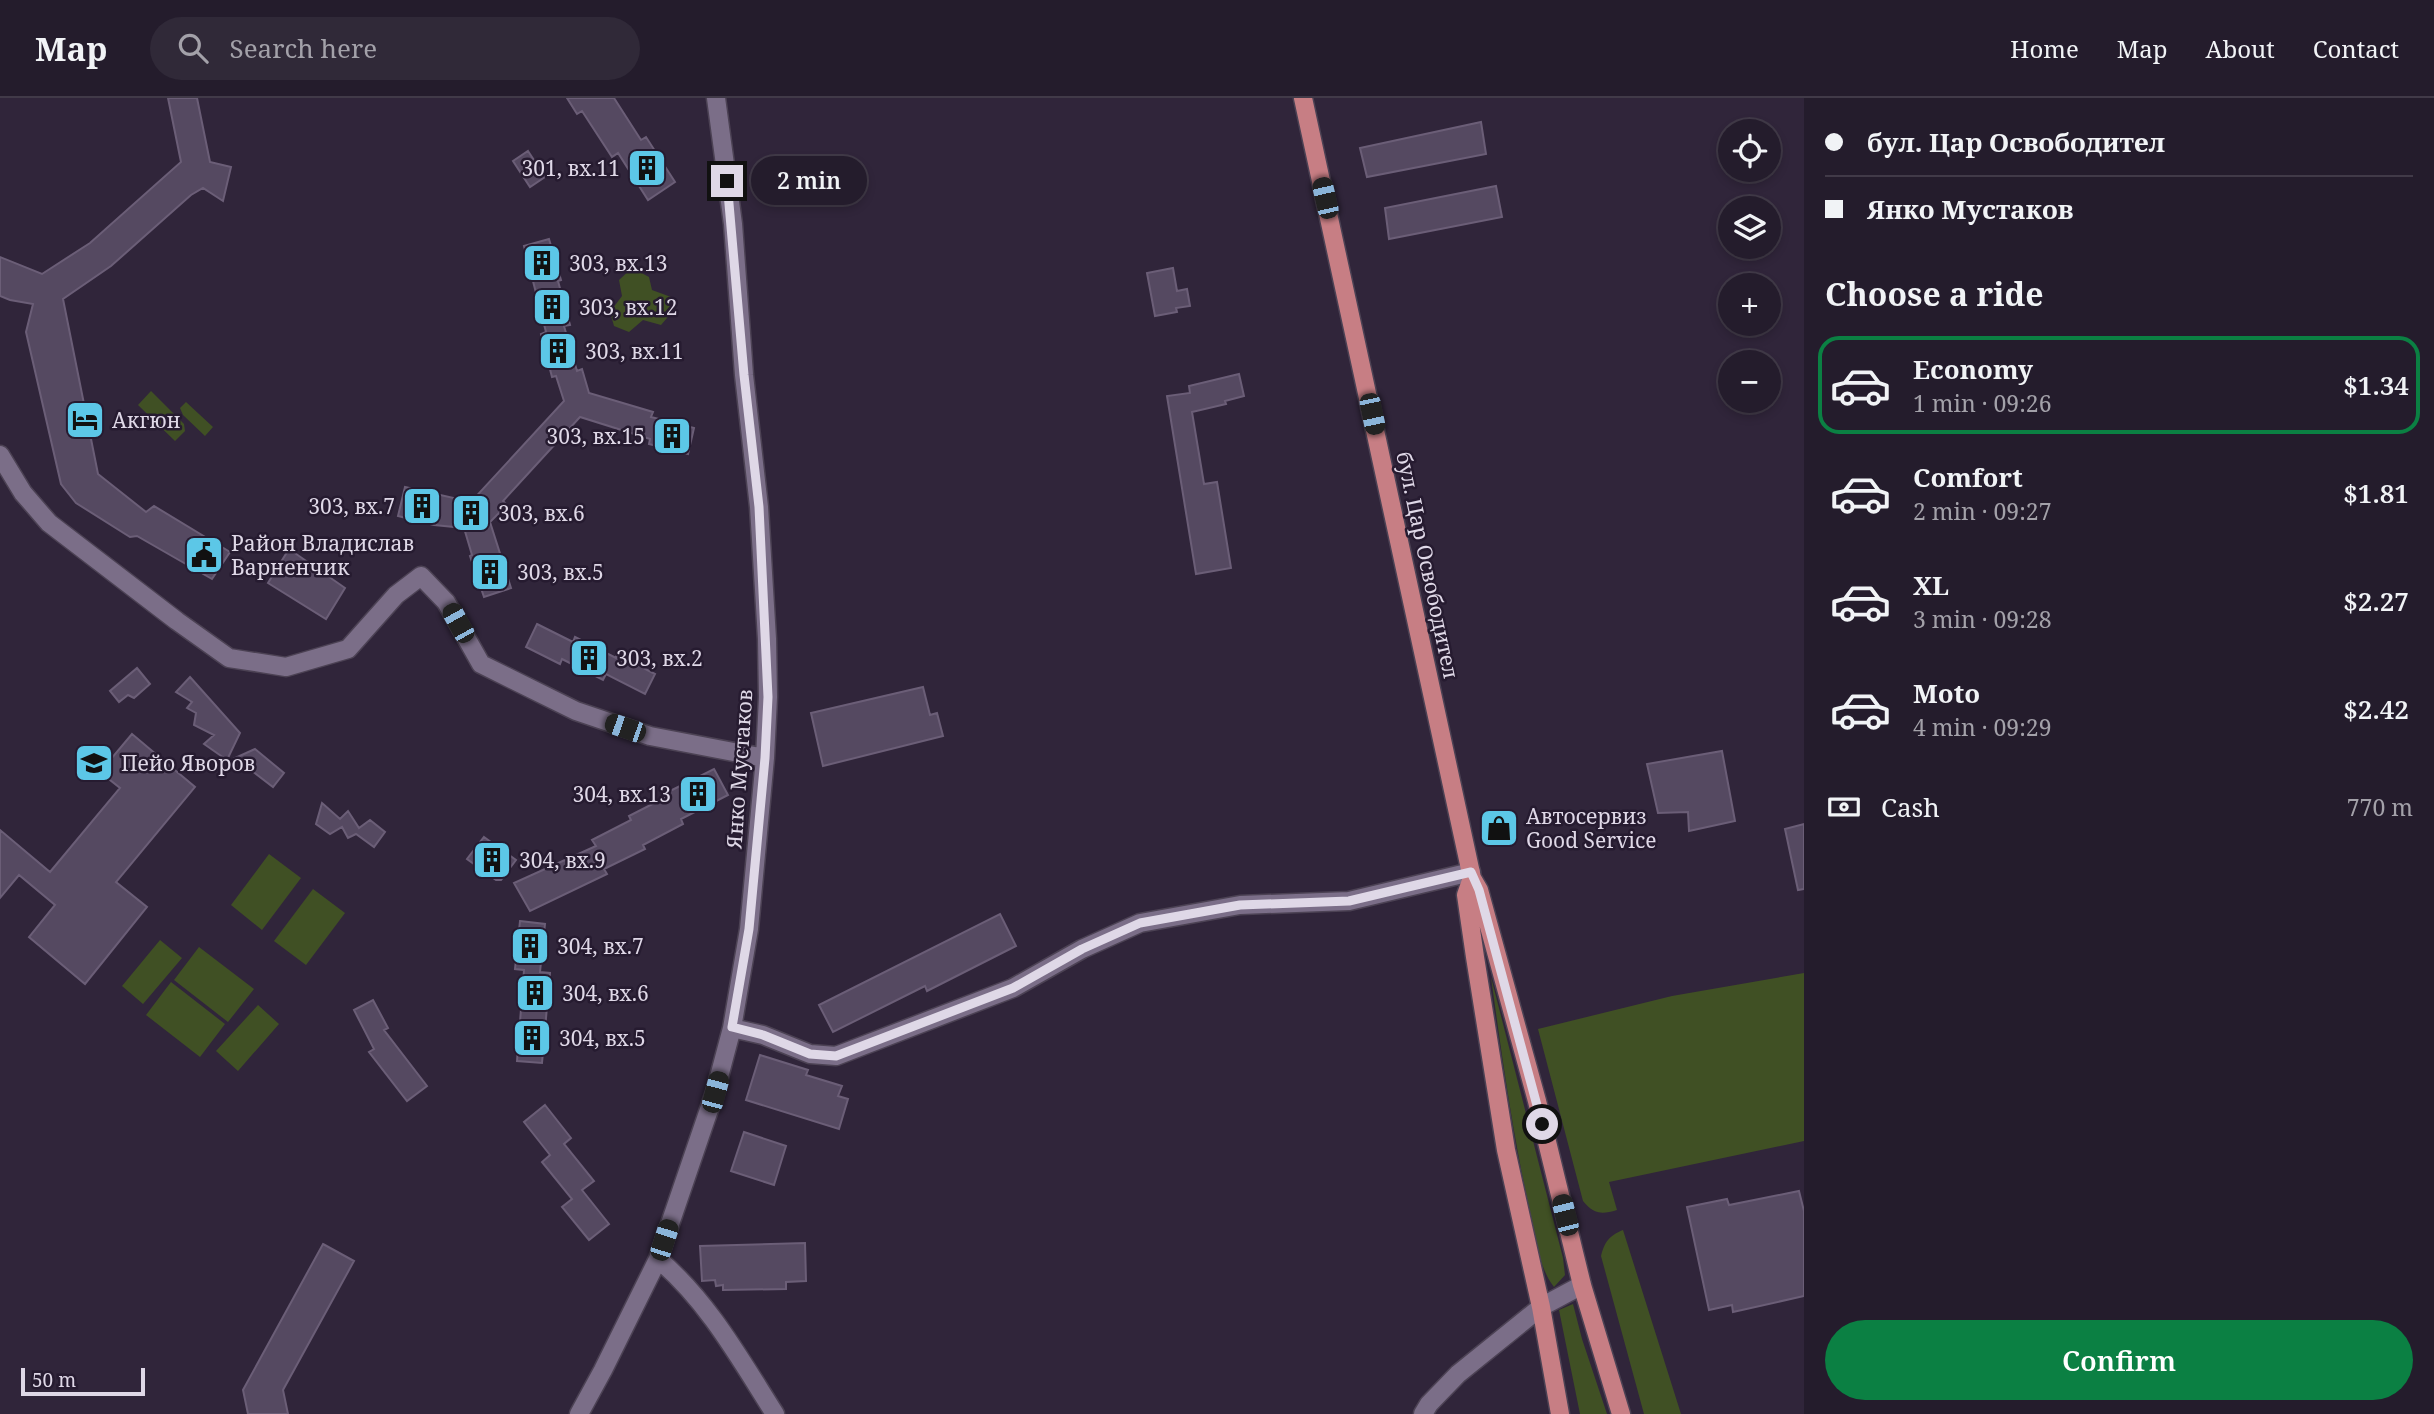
<!DOCTYPE html>
<meta charset="utf-8">
<style>
body{margin:0;font-family:"Noto Serif",serif;background:#302938;color:#f1f3f6;height:100vh;display:flex;flex-direction:column;font-size:26px;white-space:nowrap}
*{box-sizing:border-box;margin:0}
p{font-size:23px;color:#a3a1a9}
.icon{flex:none;width:38px;height:38px;fill:none;stroke:currentColor;stroke-width:2;stroke-linecap:round;stroke-linejoin:round}
.map{position:relative;flex:1;overflow:hidden}
.sheet{display:flex;flex-direction:column;background:#241c2c;width:630px}
.sheet>*{flex:none}
.banner{display:grid;align-content:center;height:154px;padding:0 21px;background:#241c2c}
.tools{position:absolute;left:1718px;top:21px;display:grid;gap:14px}
.tools a{display:grid;place-items:center;width:63px;height:63px;border-radius:50%;background:#241c2c;box-shadow:0 4px 10px #0003,0 0 0 2px #413a48;font-size:35px}
.scale{position:absolute;left:21px;bottom:18px;width:124px;box-sizing:border-box;padding-left:7px;border:4px solid #dfd8e7;border-top:0;font-size:19px;line-height:24px;white-space:nowrap;color:#dfd8e7;-webkit-text-stroke:5px #261b30;paint-order:stroke}
.end{position:absolute;width:32px;height:32px;margin:-16px;border:9px solid #dfd8e7;background:#111;box-shadow:0 0 0 4px #111}
.from{border-radius:50%}
.bubble{position:absolute;height:49px;border-radius:24px;background:#241c2c;box-shadow:0 4px 10px #0003,0 0 0 2px #413a48;font-size:23px;font-weight:600;line-height:49px;text-align:center}
.car{position:absolute;width:21px;height:42px;margin:-21px -10px;border-radius:9px;box-shadow:0 0 5px 2px #0007;background:linear-gradient(#222 24%,#8ab4d8 0 40%,#222 0 76%,#8ab4d8 0 86%,#222 0)}
.banner b{display:flex;align-items:center;gap:24px;height:66px;font-size:26px}
.banner b+b{border-top:2px solid #413a48}
.banner i{width:18px;height:18px;background:#f1f3f6}
ul{padding:0;list-style:none}
li{display:flex;align-items:center;gap:21px;height:98px;margin:0 14px 10px;padding:0 7px;border:4px solid transparent;border-radius:21px}
li div{flex:1}
li b{display:block;font-size:26px}
li em{font-style:normal;font-weight:600}
li.on{border-color:#0b8043}
li>.icon{width:63px;height:63px;stroke-width:1.5}
h2{padding:0 21px;font-size:32px;line-height:84px}
.pay{display:flex;align-items:center;gap:18px;height:77px;padding:0 21px;font-size:26px}
.pay p{margin-inline-start:auto}
.button{display:flex;gap:14px;margin-top:auto;padding:14px 21px}
.button a{flex:1;height:80px;border-radius:42px;background:#0b8043;color:#fff;font-size:28px;font-weight:600;line-height:80px;text-align:center}
header{display:flex;align-items:center;gap:42px;box-sizing:border-box;height:98px;padding:0 35px;background:#241c2c;border-bottom:2px solid #413a48}
header strong{font-size:33px}
nav{display:flex;gap:38px;margin-inline-start:auto;font-size:24px}
.search{width:490px;height:63px;background:#302938;display:flex;align-items:center;gap:18px;box-sizing:border-box;padding:0 24px;border-radius:38px;color:#a3a1a9;font-size:26px}
main{display:flex;flex:1;min-height:0}
.map>svg:first-child{display:block}
.green{fill:#405024}
.building{fill:#554961;stroke:#6b5e77;stroke-width:2}
.lines{fill:none;stroke-linecap:round;stroke-linejoin:round}
.minor-casing{stroke:#4c4254;stroke-width:21}
.major-casing{stroke:#4c4254;stroke-width:21}
.minor{stroke:#7b6e88;stroke-width:18}
.major{stroke:#c77e84;stroke-width:18}
.route{stroke:#dfd8e7;stroke-width:9}
.labels{text-anchor:middle;dominant-baseline:central;stroke-width:5;stroke-linejoin:round;paint-order:stroke}
.poi-label{font-size:21px;fill:#dfd8e7;stroke:#261b30;text-anchor:start}
.street-label{font-size:21px;fill:#dfd8e7;stroke:#261b30}
</style>
<header>
<strong>Map</strong>
<div class="search"><svg class="icon" aria-label="search" viewBox="0 0 24 24"><circle cx="10" cy="10" r="6"/><path d="M15 15l6 6"/></svg>Search here</div>
<nav><a>Home</a><a>Map</a><a>About</a><a>Contact</a></nav>
</header>
<main>
<div class="map">
<svg width="1804" height="1316" viewBox="0 0 1804 1316">
<rect width="100%" height="100%" fill="#30253a"/>
<!-- green -->
<path class="green" d="M632 170 649 179 652 192 671 199 674 212 661 227 643 222 629 234 614 228 610 214 622 198 619 182Z
M151 293 184 326 185 333 175 343 138 307Z
M186 304 213 329 205 338 183 317 180 310Z
M269 756 301 780 262 832 231 807Z
M313 791 345 815 306 867 274 843Z
M160 842 182 860 143 906 122 888Z
M199 849 254 891 228 924 174 882Z
M1804 875V1043L1609 1084 1617 1112C1601 1117 1594 1116 1583 1103L1538 931 1672 898Z
M1491 879 1563 1160 1565 1177 1554 1189C1539 1170 1536 1141 1531 1118 1513 1039 1502 959 1491 879Z
M171 884 225 926 200 959 146 917Z
M258 907 279 926 238 973 216 953Z
M1623 1132 1681 1316H1644L1601 1158C1605 1143 1609 1138 1623 1132Z
M1573 1206 1582 1241 1607 1316H1580L1559 1212Z"/>
<!-- building -->
<path class="building" d="M168 0H197L210 64 231 69 223 103 203 90 191 97 111 168 63 201 98 376 146 414 154 408 230 454 212 481 137 438 130 439 76 405 61 386 26 234 33 206 10 202 0 198V159L42 176 90 145 181 64Z
M567 0H614L641 42 646 39 675 84 648 102 618 55 612 59 582 13 577 16Z
M1481 24 1486 56 1367 79 1360 50Z
M528 53 545 79 530 89 513 63Z
M1496 88 1502 119 1389 141 1385 110Z
M549 141 561 182 558 183 570 227 564 228 577 273 582 271 589 295 653 314 651 319 694 330 688 356 649 346 650 341 580 319 503 403 507 407 490 424 511 490 484 499 470 458 472 457 464 430 434 427 398 418 405 389 471 404 564 303 556 278 552 279 541 236 546 234 524 148Z
M1173 170 1177 193 1187 191 1190 208 1176 210 1177 214 1155 218 1147 175Z
M1239 276 1244 298 1225 303 1226 306 1192 314 1204 386 1217 384 1231 470 1196 476 1167 298 1190 295 1189 288Z
M289 451 345 490 326 521 268 485Z
M537 526 573 544 575 539 616 560 617 556 655 576 645 596 606 576 603 582 562 561 560 566 526 549Z
M137 570 150 586 134 600 128 597 119 604 110 593Z
M190 579 240 635 227 662 204 646 214 637 194 627 196 615 187 610 192 604 176 594Z
M923 589 930 617 937 615 943 638 823 668 811 615Z
M132 636 195 689 116 784 147 809 85 886 29 839 55 807 19 777 0 800V732L50 774 120 690 100 674Z
M255 651 284 675 273 689 235 660Z
M1722 653 1735 723 1689 733 1688 714 1658 715 1647 666Z
M714 671 728 697 681 721 683 726 643 747 645 751 604 771 607 776 530 813 514 785 596 748 592 742 631 722 629 718 670 697 668 694Z
M322 705 340 721 348 713 359 730 370 722 385 734 374 749 356 736 348 740 342 729 330 736 316 726Z
M1804 726V791L1798 792 1785 731Z
M484 739 516 762 501 782H496L467 761Z
M1000 816 1016 848 927 893 925 888 833 934 819 907Z
M520 823 545 826 540 874 550 875 542 965 517 963 524 872 515 871Z
M373 902 388 930 384 932 427 988 407 1003 369 954 374 951 354 912Z
M760 957 808 972 806 977 842 988 838 998 848 1001 839 1031 746 1002Z
M545 1007 571 1040 564 1046 594 1083 582 1092 609 1126 589 1142 562 1109 572 1101 542 1064 550 1057 524 1024Z
M744 1034 786 1048 774 1087 731 1073Z
M1799 1093 1804 1113V1198L1733 1214 1732 1207 1709 1212 1687 1109 1727 1101 1729 1107Z
M805 1145 806 1183 786 1184V1191L723 1192V1187L716 1188 715 1182 702 1183 700 1148Z
M323 1146 354 1163 283 1292 288 1316H248L243 1292Z"/>
<g class="lines">
<!-- minor casing -->
<g class="minor-casing">
<path id="minor" d="M0 357 23 395 49 425 177 523 229 560 286 569 348 551 396 497 421 478 446 504 481 566 576 613 650 638 765 660
M732 930 763 937 810 956 836 958 1013 890 1082 851 1140 825 1240 807 1349 803 1471 774
M658 1161C708 1203 740 1261 775 1316
M579 1316 603 1272 658 1161 715 994 732 930 749 831 765 660 768 599 767 541 759 409 744 277 733 126 716 0
M1423 1316 1429 1306 1458 1276 1541 1209 1582 1187"/>
</g>
<!-- major casing -->
<g class="major-casing">
<path id="major" d="M1303 0 1472 780 1479 792 1537 1003 1582 1187 1621 1316
M1472 780 1466 797 1475 859 1506 1052 1541 1209 1560 1316"/>
</g>
<!-- minor -->
<use href="#minor" class="minor"/>
<!-- major -->
<use href="#major" class="major"/>
</g>
<g class="lines">
<!-- route -->
<path class="route" d="M727 83 744 277 759 409 768 599 765 660 749 831 732 929 763 937 810 956 836 958 1013 890 1082 851 1140 825 1240 807 1349 803 1471 774 1479 792 1542 1026"/>
</g>
<!-- icons -->
<defs>
<g id="building-square" transform="scale(2.0125)"><rect x="-9" y="-9" width="18" height="18" rx="4" fill="#5cc7e7" stroke="#261b30"/><path d="M-4-6H4V6H1V3H-1V6H-4ZM-2.5-4.3h1.7v1.8h-1.7ZM.8-4.3h1.7v1.8H.8ZM-2.5-1h1.7V.8h-1.7ZM.8-1h1.7V.8H.8Z" fill="#111"/></g>
<g id="hotel-square" transform="scale(2.0125)"><rect x="-9" y="-9" width="18" height="18" rx="4" fill="#5cc7e7" stroke="#261b30"/><path d="M-6-4.5h1.5V1H6V5H4.5V3h-9V5H-6ZM-4 0a1.8 1.8 0 1 1 3.6 0ZM.5 0V-2.5h3Q6-2.5 6 0Z" fill="#111"/></g>
<g id="civic-square" transform="scale(2.0125)"><rect x="-9" y="-9" width="18" height="18" rx="4" fill="#5cc7e7" stroke="#261b30"/><path d="M-.6-6.5H3V-4.5H.6V-3L4-1V1h2V6H-6V1h2V-1L-.6-3ZM-1.2 2.5V6h2.4V2.5Z" fill="#111"/></g>
<g id="school-square" transform="scale(2.0125)"><rect x="-9" y="-9" width="18" height="18" rx="4" fill="#5cc7e7" stroke="#261b30"/><path d="M0-5L7-2L0 1L-7-2ZM-4 1L0 2.5L4 1V4Q0 6-4 4Z" fill="#111"/></g>
<g id="shop-square" transform="scale(2.0125)"><rect x="-9" y="-9" width="18" height="18" rx="4" fill="#5cc7e7" stroke="#261b30"/><path d="M-5-2.5h2.3a2.7 3.5 0 0 1 5.4 0H5L5.5 6h-11ZM-1.5-2.5h3a1.5 2.3 0 0 0-3 0Z" fill="#111"/></g>
</defs>
<g fill-rule="evenodd">
<use href="#building-square" x="647" y="70"/>
<use href="#building-square" x="542" y="165"/>
<use href="#building-square" x="552" y="209"/>
<use href="#building-square" x="558" y="253"/>
<use href="#hotel-square" x="85" y="322"/>
<use href="#building-square" x="672" y="338"/>
<use href="#building-square" x="422" y="408"/>
<use href="#building-square" x="471" y="415"/>
<use href="#civic-square" x="204" y="457"/>
<use href="#building-square" x="490" y="474"/>
<use href="#building-square" x="589" y="560"/>
<use href="#school-square" x="94" y="665"/>
<use href="#building-square" x="698" y="696"/>
<use href="#shop-square" x="1499" y="730"/>
<use href="#building-square" x="492" y="762"/>
<use href="#building-square" x="530" y="848"/>
<use href="#building-square" x="535" y="895"/>
<use href="#building-square" x="532" y="940"/>
</g>
<g class="labels">
<!-- poi labels -->
<g class="poi-label">
<text x="620" y="70" text-anchor="end">301, вх.11</text>
<text x="569" y="165">303, вх.13</text>
<text x="579" y="209">303, вх.12</text>
<text x="585" y="253">303, вх.11</text>
<text x="112" y="322">Акгюн</text>
<text x="645" y="338" text-anchor="end">303, вх.15</text>
<text x="395" y="408" text-anchor="end">303, вх.7</text>
<text x="498" y="415">303, вх.6</text>
<text x="231" y="445">Район Владислав<tspan x="231" dy="24">Варненчик</tspan></text>
<text x="517" y="474">303, вх.5</text>
<text x="616" y="560">303, вх.2</text>
<text x="121" y="665">Пейо Яворов</text>
<text x="671" y="696" text-anchor="end">304, вх.13</text>
<text x="1526" y="718">Автосервиз<tspan x="1526" dy="24">Good Service</tspan></text>
<text x="519" y="762">304, вх.9</text>
<text x="557" y="848">304, вх.7</text>
<text x="562" y="895">304, вх.6</text>
<text x="559" y="940">304, вх.5</text>
</g>
<!-- street labels -->
<g class="street-label">
<text transform="translate(1428 467) rotate(78)">бул. Цар Освободител</text>
<text transform="translate(739 671) rotate(-86)">Янко Мустаков</text>
</g>
</g>
</svg>
<div class="tools">
<a><svg class="icon" aria-label="locate" viewBox="0 0 24 24"><circle cx="12" cy="12" r="6"/><path d="M12 2v4M12 18v4M2 12h4M18 12h4"/></svg></a>
<a><svg class="icon" aria-label="layers" viewBox="0 0 24 24"><path d="M12 4l9 5-9 5-9-5zM3 14l9 5 9-5"/></svg></a>
<a>+</a>
<a>−</a>
</div>
<div class="scale">50 m</div>
<i class="end from" style="left:1542px;top:1026px"></i>
<i class="end" style="left:727px;top:83px"></i>
<div class="bubble" style="left:751px;top:58px;width:116px">2 min</div>
<i class="car" style="left:1325px;top:100px;rotate:347deg"></i>
<i class="car" style="left:1372px;top:316px;rotate:168deg"></i>
<i class="car" style="left:458px;top:525px;rotate:331deg"></i>
<i class="car" style="left:625px;top:630px;rotate:289deg"></i>
<i class="car" style="left:715px;top:994px;rotate:15deg"></i>
<i class="car" style="left:1565px;top:1117px;rotate:346deg"></i>
<i class="car" style="left:664px;top:1142px;rotate:18deg"></i>
</div>
<section class="sheet">
<div class="banner">
<b><i class="from"></i>бул. Цар Освободител</b>
<b><i></i>Янко Мустаков</b>
</div>
<h2>Choose a ride</h2>
<ul>
<li class="on"><svg class="icon" aria-label="car" viewBox="0 0 24 24"><path d="M5 17H2v-5l4-1 3-4h7l3 4 3 1v5h-3M9 17h6M6 11h13"/><circle cx="7" cy="17" r="2"/><circle cx="17" cy="17" r="2"/></svg><div><b>Economy</b><p>1 min · 09:26</p></div><em>$1.34</em></li>
<li><svg class="icon" aria-label="car" viewBox="0 0 24 24"><path d="M5 17H2v-5l4-1 3-4h7l3 4 3 1v5h-3M9 17h6M6 11h13"/><circle cx="7" cy="17" r="2"/><circle cx="17" cy="17" r="2"/></svg><div><b>Comfort</b><p>2 min · 09:27</p></div><em>$1.81</em></li>
<li><svg class="icon" aria-label="car" viewBox="0 0 24 24"><path d="M5 17H2v-5l4-1 3-4h7l3 4 3 1v5h-3M9 17h6M6 11h13"/><circle cx="7" cy="17" r="2"/><circle cx="17" cy="17" r="2"/></svg><div><b>XL</b><p>3 min · 09:28</p></div><em>$2.27</em></li>
<li><svg class="icon" aria-label="car" viewBox="0 0 24 24"><path d="M5 17H2v-5l4-1 3-4h7l3 4 3 1v5h-3M9 17h6M6 11h13"/><circle cx="7" cy="17" r="2"/><circle cx="17" cy="17" r="2"/></svg><div><b>Moto</b><p>4 min · 09:29</p></div><em>$2.42</em></li>
</ul>
<div class="pay"><svg class="icon" aria-label="cash" viewBox="0 0 24 24"><path d="M3 7h18v10H3z"/><circle cx="12" cy="12" r="2"/></svg>Cash<p>770 m</p></div>
<div class="button"><a>Confirm</a></div>
</section>
</main>
